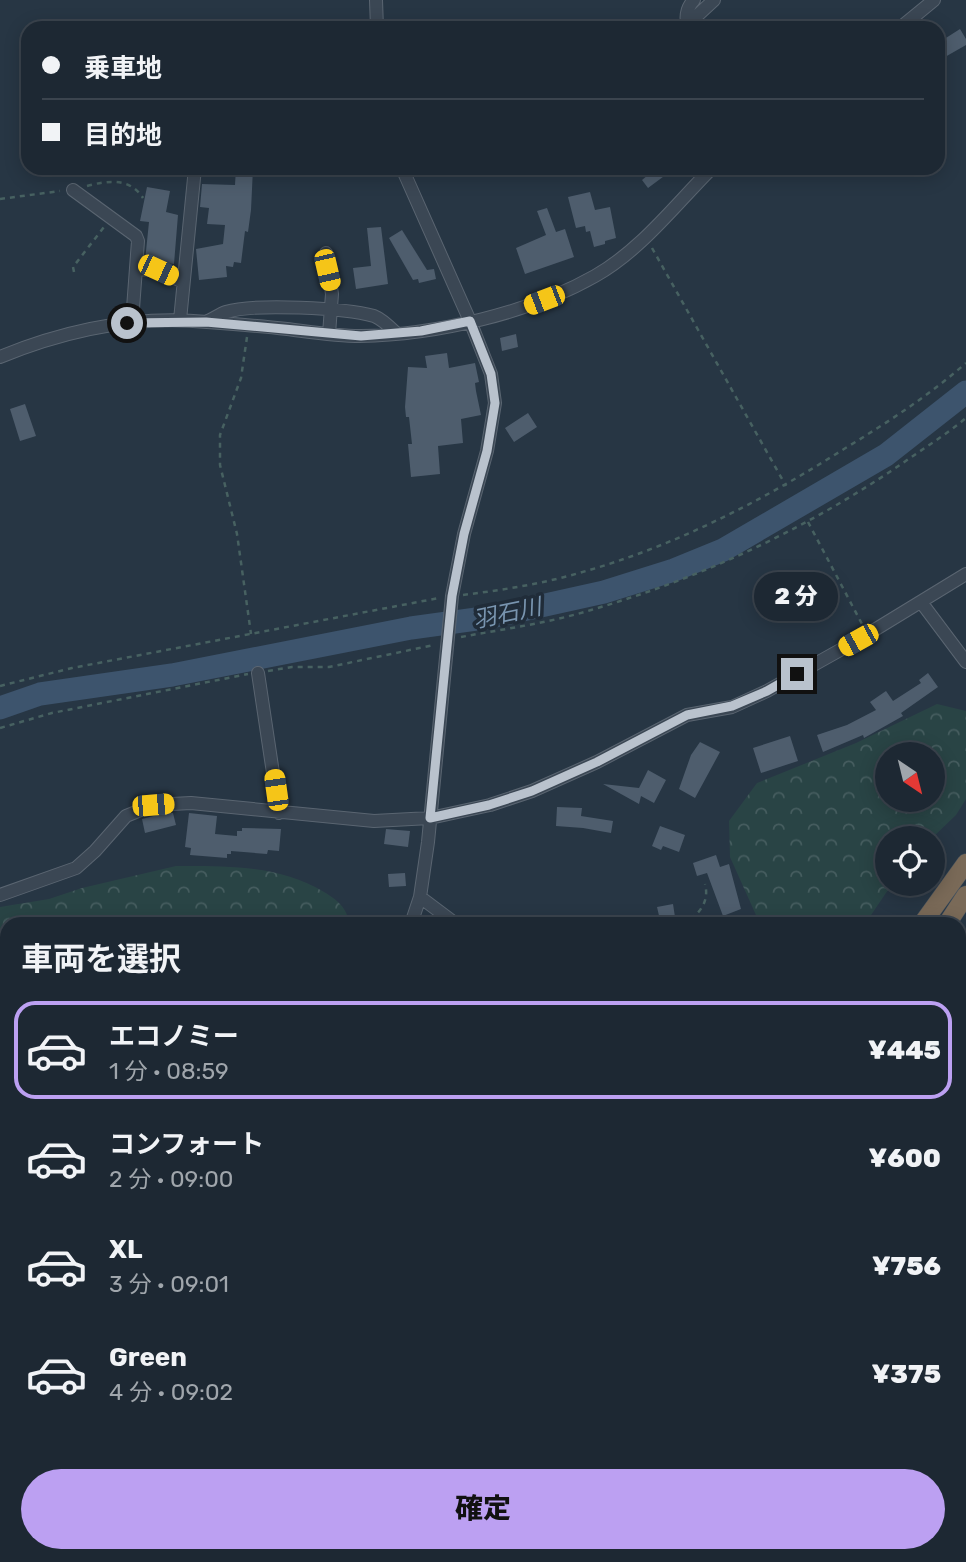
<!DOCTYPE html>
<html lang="ja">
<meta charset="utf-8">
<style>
body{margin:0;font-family:Rubik,"Noto Sans JP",sans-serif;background:#2a343f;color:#f1f3f6;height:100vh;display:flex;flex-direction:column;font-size:26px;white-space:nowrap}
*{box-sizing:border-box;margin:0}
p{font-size:23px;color:#a0a6ac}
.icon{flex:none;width:38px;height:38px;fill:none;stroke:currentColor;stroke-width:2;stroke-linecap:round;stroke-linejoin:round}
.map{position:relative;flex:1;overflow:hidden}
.details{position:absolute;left:0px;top:917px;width:966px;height:646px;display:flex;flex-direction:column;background:#1d2833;border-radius:21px 21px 0 0;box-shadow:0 4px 18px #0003,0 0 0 2px #3b444e}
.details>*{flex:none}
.top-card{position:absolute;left:21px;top:21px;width:924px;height:154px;border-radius:21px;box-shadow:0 4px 18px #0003,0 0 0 2px #3b444e;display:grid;align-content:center;height:154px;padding:0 21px;background:#1d2833}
.needle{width:46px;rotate:145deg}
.buttons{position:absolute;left:875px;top:742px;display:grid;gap:14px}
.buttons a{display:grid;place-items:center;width:70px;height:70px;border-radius:50%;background:#1d2833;box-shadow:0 4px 18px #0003,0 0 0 2px #3b444e;font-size:35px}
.end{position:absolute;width:32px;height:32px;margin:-16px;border:9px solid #b9c2cd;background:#111;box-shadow:0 0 0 4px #111}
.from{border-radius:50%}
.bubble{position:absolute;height:49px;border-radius:24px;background:#1d2833;box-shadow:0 4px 18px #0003,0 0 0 2px #3b444e;font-size:23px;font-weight:800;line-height:49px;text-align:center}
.car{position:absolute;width:21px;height:42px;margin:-21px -10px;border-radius:9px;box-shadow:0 0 5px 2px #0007;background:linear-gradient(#f5c518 24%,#345 0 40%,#f5c518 0 76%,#345 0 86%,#f5c518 0)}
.top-card b{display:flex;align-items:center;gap:24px;height:66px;font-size:26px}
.top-card b+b{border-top:2px solid #3b444e}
.top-card i{width:18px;height:18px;background:#f1f3f6}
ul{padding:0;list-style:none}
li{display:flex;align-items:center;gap:21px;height:98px;margin:0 14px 10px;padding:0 7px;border:4px solid transparent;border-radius:21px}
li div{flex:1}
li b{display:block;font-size:26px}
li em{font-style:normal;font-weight:800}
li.selected{border-color:#bca0f2}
li>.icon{width:63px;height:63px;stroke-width:1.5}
h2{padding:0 21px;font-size:32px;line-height:84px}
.cta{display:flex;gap:14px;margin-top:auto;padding:14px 21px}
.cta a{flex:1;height:80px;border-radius:42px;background:#bca0f2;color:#111;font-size:28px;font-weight:800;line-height:80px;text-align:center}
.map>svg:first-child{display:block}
.forest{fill:url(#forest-crowns);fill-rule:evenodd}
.garden{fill:#294445}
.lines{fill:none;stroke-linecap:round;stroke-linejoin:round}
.river{stroke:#3d546d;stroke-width:23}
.building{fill:#4e5d6d}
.minor-casing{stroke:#5a6571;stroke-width:14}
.highway-casing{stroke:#46525e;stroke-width:19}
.path{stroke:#476161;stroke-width:2.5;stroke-dasharray:5 5;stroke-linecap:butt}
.minor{stroke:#3b4754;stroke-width:12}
.highway{stroke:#7a6a58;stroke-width:18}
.route{stroke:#b9c2cd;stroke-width:9}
.labels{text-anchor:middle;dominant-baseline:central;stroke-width:7;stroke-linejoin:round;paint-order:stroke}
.water-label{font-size:23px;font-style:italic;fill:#7995b0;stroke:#202c39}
</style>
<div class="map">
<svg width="966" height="1562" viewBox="0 0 966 1562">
<defs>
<pattern id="forest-crowns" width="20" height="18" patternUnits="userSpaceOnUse" patternTransform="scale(1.75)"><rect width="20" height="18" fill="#294445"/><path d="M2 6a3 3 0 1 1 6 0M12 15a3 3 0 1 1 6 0" fill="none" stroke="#465d5f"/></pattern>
</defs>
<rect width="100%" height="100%" fill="#273644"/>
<!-- forest -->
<path class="forest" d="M937 704 966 711V799L956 815 932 838H887V884H892L865 924H760L730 857 729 821 757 783 856 743ZM887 754H933V800H887Z
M176 866C227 866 279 865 324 892 336 899 348 908 349 924H7V1041L0 1044V907L49 899 82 888Z"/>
<!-- garden -->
<path class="garden" d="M7 1120V1323L0 1326V1124Z"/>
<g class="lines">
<!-- river -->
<path class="river" d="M0 708 40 694 172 675 411 628 491 617 604 592 674 570 723 550 886 455 966 392"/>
</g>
<!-- building -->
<path class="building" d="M960 29 966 39V45L945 57 938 43Z
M236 168H253L251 210 248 232 245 231 241 263 234 262 233 267 226 266 227 277 199 280 196 249 223 244 225 225 207 224 209 208 200 207 202 184 235 185Z
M643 168H675L648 188 642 180 648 175Z
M147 187 170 191 166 212 178 215 174 264 145 261 149 222 140 221Z
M590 192 595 210 610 207 616 238 605 241V244L594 247 590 231 586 232 585 226 576 228 568 197Z
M547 208 556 232 565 229 574 257 525 274 516 248 546 235 537 211Z
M381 227 388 284 356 289 353 268 371 266 367 228Z
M402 230 427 270 434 269 436 279 419 283 418 279 413 280 389 238Z
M516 334 518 347 502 351 500 338Z
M447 353 449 368 475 363 479 382 475 383 476 391 481 415 461 419 463 443 438 446 440 474 411 477 408 444H412L409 417H406L405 407 408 367 427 368 425 356Z
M25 404 36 436 20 441 10 409Z
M528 413 537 427 514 442 505 428Z
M928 673 938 687 901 713 903 716 864 738 863 735 823 752 817 735 847 725 876 710 870 702 886 691 893 701 921 683 919 680Z
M790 736 798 761 761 773 753 748Z
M700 742 720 752 695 798 679 789 691 755Z
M648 770 666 780 654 803 641 796 639 804 603 784 639 788Z
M557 807 582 808 581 816 613 821 611 833 583 828 556 826Z
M165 813H173L176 825 145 833 142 819Z
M189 813 217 816 215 834 237 836V831H242V828L281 829 279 851 268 850 267 854 231 851V854H227V858L190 855 191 848 185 847Z
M660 826 685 835 679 852 663 846 661 850 652 846Z
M386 829 410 831 408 847 384 844Z
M716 855 720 867 729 864 741 909 723 916 707 873 697 876 693 863Z
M405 873 406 886 389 887 388 874Z
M673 904 675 917 660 920 657 907Z"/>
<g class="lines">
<!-- minor casing -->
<g class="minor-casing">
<path id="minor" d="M376 0 377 28
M687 25 714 0
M688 28C685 17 686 8 694 0
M900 28 934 0
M402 168 470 321 491 374 495 403 487 451 464 534 452 596 428 842 420 897 411 924
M73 190 136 236 138 241 132 322
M326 253 332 294 329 334
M136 269 158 270 183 282
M180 320 195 168
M206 322C213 319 220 314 226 312 255 303 345 308 374 316 382 319 390 327 396 333
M0 357C66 330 135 315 207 322 234 324 260 326 287 329 311 332 336 336 360 336 435 335 530 313 595 276 641 250 675 205 712 168
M921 602 966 662
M258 673 279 813
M0 895 76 868 95 851 126 816 153 805 191 803 374 821 430 818 490 805 532 791 597 762 687 715 732 707 767 691 858 640 966 574
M420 897 456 924
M959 1060 966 1065
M959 1172 966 1168
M959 1192 966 1200
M0 1341 7 1337
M959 1382 966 1387
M0 1423 7 1419
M0 1479 7 1491
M959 1520 966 1515
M43 1556 46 1562
M340 1556 353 1562
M811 1556 815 1562
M87 1562 100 1556
M285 1562 288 1556
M891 1562 901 1556"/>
</g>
<!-- highway casing -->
<g class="highway-casing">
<path id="highway" d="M922 924 966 863
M947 924 966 895
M524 1562 529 1556
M554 1562 560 1556"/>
</g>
<!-- path -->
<path class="path" d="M87 186C109 180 130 178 143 198
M0 199 60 191
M652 248 786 486
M74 272 73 267 104 227
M247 337 241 378 220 435V465L237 534 251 634
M808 522 862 624
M463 595C502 590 541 584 579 573 673 547 762 501 844 449 888 422 927 397 966 363
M461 637C504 629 549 623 591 610 704 577 813 526 910 458 929 445 948 433 966 418
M268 671 292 667H329L434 645
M0 686 72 668 439 598
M0 728 52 713 248 674
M682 924C698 916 710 903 705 884"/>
<!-- minor -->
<use href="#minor" class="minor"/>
<!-- highway -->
<use href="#highway" class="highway"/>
</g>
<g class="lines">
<!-- route -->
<path class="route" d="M127 323 206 322 361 336 421 331 470 321 491 374 495 403 487 451 464 534 452 596 430 818 489 805 532 791 597 762 687 715 732 706 767 691 797 674"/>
</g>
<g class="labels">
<!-- water labels -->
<g class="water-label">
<text transform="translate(507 613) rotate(-12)">羽石川</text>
</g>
</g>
</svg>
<div class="buttons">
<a><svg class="needle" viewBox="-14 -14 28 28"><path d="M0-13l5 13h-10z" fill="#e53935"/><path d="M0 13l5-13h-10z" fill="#a0a6ac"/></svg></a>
<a><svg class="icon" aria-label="locate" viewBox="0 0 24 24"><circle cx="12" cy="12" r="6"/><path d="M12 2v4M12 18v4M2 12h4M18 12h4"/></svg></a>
</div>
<i class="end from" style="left:127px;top:323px"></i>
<i class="end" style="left:797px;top:674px"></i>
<div class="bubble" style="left:754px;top:572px;width:84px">2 分</div>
<i class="car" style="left:158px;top:270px;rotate:115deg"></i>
<i class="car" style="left:327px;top:270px;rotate:167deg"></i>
<i class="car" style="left:544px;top:300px;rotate:249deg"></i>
<i class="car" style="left:858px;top:640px;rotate:241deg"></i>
<i class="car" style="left:276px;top:790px;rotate:352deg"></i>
<i class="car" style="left:153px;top:805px;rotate:85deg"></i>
<div class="top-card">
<b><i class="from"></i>乗車地</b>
<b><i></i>目的地</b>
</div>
<section class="details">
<h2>車両を選択</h2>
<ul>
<li class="selected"><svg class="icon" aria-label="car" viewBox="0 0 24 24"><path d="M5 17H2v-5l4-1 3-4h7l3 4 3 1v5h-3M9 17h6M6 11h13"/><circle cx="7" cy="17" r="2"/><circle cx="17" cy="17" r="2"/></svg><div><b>エコノミー</b><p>1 分 · 08:59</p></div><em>¥445</em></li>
<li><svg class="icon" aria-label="car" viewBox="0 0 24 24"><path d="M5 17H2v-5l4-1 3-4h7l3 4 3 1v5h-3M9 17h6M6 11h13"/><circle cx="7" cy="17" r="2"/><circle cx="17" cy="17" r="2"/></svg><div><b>コンフォート</b><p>2 分 · 09:00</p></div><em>¥600</em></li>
<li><svg class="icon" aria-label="car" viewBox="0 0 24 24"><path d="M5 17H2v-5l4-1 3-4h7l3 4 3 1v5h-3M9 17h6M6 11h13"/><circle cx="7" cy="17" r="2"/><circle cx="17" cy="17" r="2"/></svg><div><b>XL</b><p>3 分 · 09:01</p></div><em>¥756</em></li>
<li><svg class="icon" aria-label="car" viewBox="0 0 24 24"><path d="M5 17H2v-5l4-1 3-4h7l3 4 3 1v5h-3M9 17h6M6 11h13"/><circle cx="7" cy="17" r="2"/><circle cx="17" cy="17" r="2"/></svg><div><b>Green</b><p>4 分 · 09:02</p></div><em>¥375</em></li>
</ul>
<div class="cta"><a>確定</a></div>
</section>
</div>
